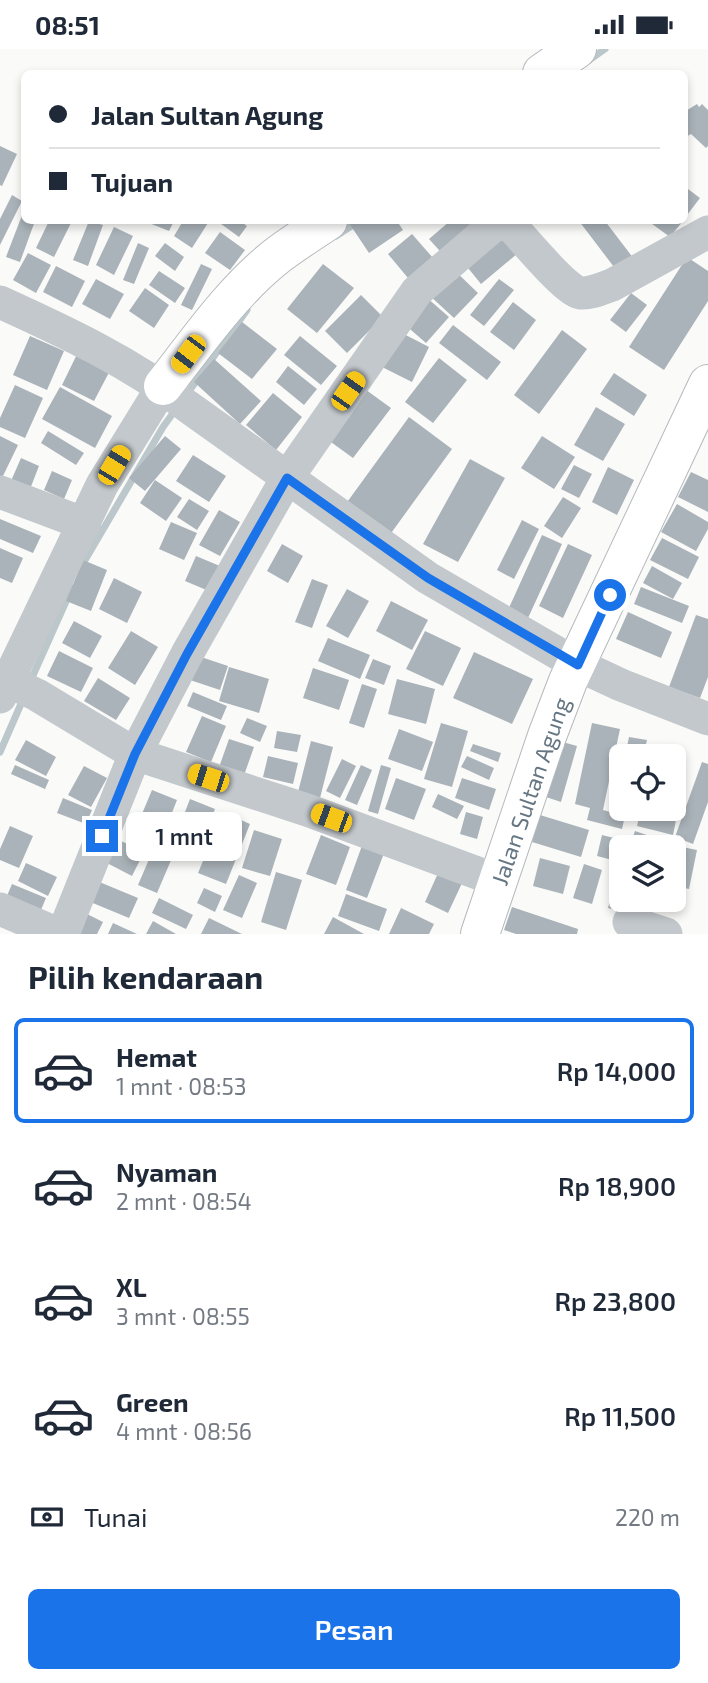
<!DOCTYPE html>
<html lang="id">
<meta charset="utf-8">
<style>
body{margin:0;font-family:"Exo 2",sans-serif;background:#f6f6f7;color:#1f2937;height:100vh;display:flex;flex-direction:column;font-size:26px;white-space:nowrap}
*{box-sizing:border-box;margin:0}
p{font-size:23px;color:#747a83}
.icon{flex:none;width:38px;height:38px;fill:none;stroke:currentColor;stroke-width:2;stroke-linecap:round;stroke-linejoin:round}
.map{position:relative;height:885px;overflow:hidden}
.side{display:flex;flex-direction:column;background:#fff;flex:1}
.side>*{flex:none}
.hud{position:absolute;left:21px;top:21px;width:667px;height:154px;border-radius:10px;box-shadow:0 4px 10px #0003;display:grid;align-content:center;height:154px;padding:0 28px;background:#fff}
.tools{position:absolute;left:609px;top:695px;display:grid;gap:14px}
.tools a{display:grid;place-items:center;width:77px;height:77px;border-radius:10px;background:#fff;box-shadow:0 4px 10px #0003;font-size:35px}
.end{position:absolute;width:32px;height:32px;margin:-16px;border:9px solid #1a73e8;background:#fff;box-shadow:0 0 0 4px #fff}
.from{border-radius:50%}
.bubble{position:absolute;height:49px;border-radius:10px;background:#fff;box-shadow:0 4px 10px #0003;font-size:23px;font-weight:600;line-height:49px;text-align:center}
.car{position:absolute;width:21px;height:42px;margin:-21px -10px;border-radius:9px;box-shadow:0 0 5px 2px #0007;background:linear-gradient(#f5c518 24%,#345 0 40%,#f5c518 0 76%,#345 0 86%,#f5c518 0)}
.hud b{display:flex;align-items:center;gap:24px;height:66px;font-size:26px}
.hud b+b{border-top:2px solid #e0e1e3}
.hud i{width:18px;height:18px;background:#1f2937}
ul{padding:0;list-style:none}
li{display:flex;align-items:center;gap:21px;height:105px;margin:0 14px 10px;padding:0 14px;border:4px solid transparent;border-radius:10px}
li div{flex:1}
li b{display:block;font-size:26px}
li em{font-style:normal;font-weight:600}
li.active{border-color:#1a73e8}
li>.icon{width:63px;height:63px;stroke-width:1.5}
h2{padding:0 28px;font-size:32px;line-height:84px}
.pay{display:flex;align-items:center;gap:18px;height:77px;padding:0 28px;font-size:26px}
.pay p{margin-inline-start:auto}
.cta{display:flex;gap:14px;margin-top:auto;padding:14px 28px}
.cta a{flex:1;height:80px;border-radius:10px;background:#1a73e8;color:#fff;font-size:28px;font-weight:600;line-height:80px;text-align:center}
.status{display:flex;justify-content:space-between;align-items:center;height:49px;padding:0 35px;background:#fff;direction:ltr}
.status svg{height:19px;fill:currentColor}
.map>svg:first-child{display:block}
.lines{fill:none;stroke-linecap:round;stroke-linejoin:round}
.stream{stroke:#bbc7cb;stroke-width:7}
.building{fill:#aab3b9}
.major-casing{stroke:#b5babe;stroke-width:40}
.minor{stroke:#c3c8cc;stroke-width:33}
.major{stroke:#fff;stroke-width:38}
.route{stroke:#1a73e8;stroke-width:9}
.labels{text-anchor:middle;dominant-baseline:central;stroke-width:7;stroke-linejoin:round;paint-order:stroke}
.street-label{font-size:23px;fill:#657683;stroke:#fff}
</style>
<div class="status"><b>08:51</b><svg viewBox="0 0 49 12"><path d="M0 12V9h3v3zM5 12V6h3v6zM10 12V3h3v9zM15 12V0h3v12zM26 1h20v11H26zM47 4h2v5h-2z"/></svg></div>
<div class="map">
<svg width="708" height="885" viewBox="0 0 708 885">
<rect width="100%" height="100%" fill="#fafaf8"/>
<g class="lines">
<!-- stream -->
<path class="stream" d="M588 12 605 0
M336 187 359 172
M187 345 247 261
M81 518 163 378 176 360
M30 633 72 539
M0 703 24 648"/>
</g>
<!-- building -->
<path class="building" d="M697 55 699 58 702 55 708 61V97L706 99 691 85 684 89V63Z
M0 97 17 105 2 137 0 136Z
M684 137 700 149 684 170Z
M12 146 22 152 0 196V170Z
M24 161V172H35L20 213 6 208Z
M49 172H72L54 208 36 199Z
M89 172 103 176 88 217 73 211Z
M144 172H174L169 182Z
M183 172H205L208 174 192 199 174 187Z
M217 172H240L247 177 239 188Z
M352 172H397L403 181 369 204 349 174Z
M450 172H483L448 211 429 190Z
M579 172H605L634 210 617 222Z
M648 172H683L670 188Z
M114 178 133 187 114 226 96 216Z
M507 178 524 199 481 235 464 214Z
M220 183 245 201 230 221 205 204Z
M412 185 433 209 408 229 388 205Z
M138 194 149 199 134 235 123 231Z
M165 194 184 208 175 222 155 207Z
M28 204 51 216 36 244 13 231Z
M687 208 708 222V252L664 321 629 298Z
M201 215 212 220 192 261 181 256Z
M323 215 354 239 317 284 287 260Z
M56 217 85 232 72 258 43 243Z
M452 219 478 244 454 269 428 245Z
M159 222 185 239 175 254 149 236Z
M96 230 124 245 110 270 82 255Z
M499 230 514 241 484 277 470 266Z
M145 239 169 256 154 279 129 262Z
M631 244 647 256 626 283 610 271Z
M361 246 383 268 347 304 325 282Z
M426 248 449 268 426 294 403 274Z
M513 253 536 271 514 301 490 283Z
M242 273 277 300 252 330 218 304Z
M453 276 501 313 487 331 439 294Z
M396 281 429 298 412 333 378 316Z
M562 281 587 300 539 365 514 346Z
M30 287 64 302 47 341 13 326Z
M300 287 337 317 321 336 284 306Z
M81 297 114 314 94 352 62 336Z
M439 309 467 331 433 374 405 353Z
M214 310 261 352 240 375 194 333Z
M288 317 317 340 304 356 276 333Z
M614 324 647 346 634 367 600 345Z
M15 336 43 349 25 389 0 378V369Z
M60 338 112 367 95 399 42 370Z
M362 338 391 359 353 409 324 388Z
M273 344 302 368 276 401 246 376Z
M596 358 625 375 603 412 574 396Z
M409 368 452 400 389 487 345 456Z
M48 382 84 404 76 416 41 394Z
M0 387 18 396 2 429 0 428Z
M165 387 181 400 145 442 129 429Z
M542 387 575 408 554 440 521 419Z
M193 406 226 427 209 453 176 432Z
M21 409 39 417 30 440 11 432Z
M470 410 505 429 458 513 423 495Z
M574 416 592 425 579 449 561 440Z
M608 418 634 431 617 466 592 453Z
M52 422 72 431 64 450 44 441Z
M691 423 708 431V463L678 448Z
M155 431 182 449 166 472 140 454Z
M563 448 581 459 562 489 544 477Z
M189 450 209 462 197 481 177 468Z
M677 455 708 473V480L696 502 661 483Z
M219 461 240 473 220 507 199 496Z
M0 470 41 487 33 504 0 490Z
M522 471 539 480 514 530 497 521Z
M171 473 197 484 184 511 159 500Z
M542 486 562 495 528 569 508 561Z
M662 489 699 508 688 530 650 511Z
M282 495 303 507 288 534 267 522Z
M568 495 592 506 563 569 539 557Z
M0 499 23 509 12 534 0 529Z
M196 507 227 520 216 545 185 532Z
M83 511 107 521 91 562 66 552Z
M652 517 682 534 673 550 643 534Z
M114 529 142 543 127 574 99 560Z
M312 530 328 536 312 579 295 573Z
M641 538 689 557 682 574 634 555Z
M347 540 369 552 348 589 326 577Z
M391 552 428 571 412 601 376 582Z
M628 563 672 583 661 609 616 590Z
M696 566 708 570V628L700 649 669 638Z
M74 572 102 587 90 609 62 594Z
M131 582 158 598 135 636 108 619Z
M425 582 461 599 443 637 406 620Z
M328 589 370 606 360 630 318 612Z
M59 602 93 619 81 643 47 627Z
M474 603 533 630 512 675 453 649Z
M195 606 228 617 220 641 187 630Z
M373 610 391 617 384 636 365 629Z
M229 618 269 630 259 664 219 652Z
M313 619 349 631 339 661 303 649Z
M98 629 130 649 116 671 84 652Z
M397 630 435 640 426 675 388 665Z
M362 635 377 640 364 679 349 674Z
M193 643 227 657 221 671 187 657Z
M202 667 226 677 211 713 186 703Z
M247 669 267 677 260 693 240 684Z
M441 674 468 682 452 738 424 730Z
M592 674 620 680 603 761 625 767 622 780 587 771 590 759 575 755Z
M399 680 433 693 422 722 388 710Z
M277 682 301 686 297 703 274 699Z
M629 688 647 691 643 707H625Z
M229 690 254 698 242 732 217 724Z
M26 691 56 708 46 727 15 711Z
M311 692 333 698 319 753 297 747Z
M559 692 577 697 561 753 543 747Z
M473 695 501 704 498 713 470 702Z
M653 697 685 705 675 748 674 707H651Z
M268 707 298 714 293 735 263 728Z
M467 707 494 719 489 731 461 718Z
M342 710 356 717 340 749 326 742Z
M702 713 708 715V753L693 795 675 788Z
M15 716 49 731 45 740 11 725Z
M361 716 372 721 357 756 345 751Z
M381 716 391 719 378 765 368 762Z
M84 717 107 729 91 758 68 746Z
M396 729 426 740 414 771 385 760Z
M462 729 496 740 489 761 455 749Z
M152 741 177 751 160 794 134 784Z
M438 745 464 757 457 770 432 758Z
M63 749 92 761 86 775 57 764Z
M190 750 215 760 196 809 171 799Z
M641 760 677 766 673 786 637 777Z
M223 763 250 775 226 835 198 824Z
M466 763 483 768 477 790 460 785Z
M540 766 589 781 581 808 532 793Z
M10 777 33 787 19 819 0 811V800Z
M254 781 282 790 270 827 242 819Z
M635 782 673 795 672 798H629Z
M321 786 350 798 336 836 306 825Z
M602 786 626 792 624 798H621L620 813 597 807Z
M117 790 144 803 132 827 105 813Z
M364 791 386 799 367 849 346 841Z
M677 797 697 801 689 840 674 837V813Z
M153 801 172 809 157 844 138 836Z
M540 809 570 817 563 845 533 837Z
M26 814 57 828 48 847 18 832Z
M584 815 602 821 592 855 573 849Z
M619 820 621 821V850H654L648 870 608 859Z
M439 822 463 832 448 864 425 853Z
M276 823 302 831 286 881 261 873Z
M239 826 257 834 242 869 223 861Z
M97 832 138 849 129 869 88 852Z
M12 835 46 849 38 868 4 854Z
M204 839 222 847 215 863 197 854Z
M346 845 387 860 379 882 338 867Z
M159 849 193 866 186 880 152 864Z
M512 858 578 880 577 885H516L504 881Z
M401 859 434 875 429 885H389Z
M85 864 103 873 97 885H80Z
M333 868 364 885H324Z
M209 869 242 885H201Z
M153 872 176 885H146Z
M113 874 137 885H108Z"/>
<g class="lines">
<!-- major casing -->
<g class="major-casing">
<path id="major" d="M542 24 577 0
M163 337C198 292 233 241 278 206 294 194 311 183 328 172
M480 885 547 687 568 632 708 335"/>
</g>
<!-- minor -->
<path class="minor" d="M507 172C519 185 566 242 580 244 591 245 603 239 612 236L708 183
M0 253C66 283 130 313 187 357L428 529 578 616 621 636 708 670
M0 443 85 475
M0 628 37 646 135 705 307 761 499 832
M0 648 102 436 163 337
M0 860 58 885
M629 873 666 885
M63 885 135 705 187 605 287 429 417 242 499 172"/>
<!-- major -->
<use href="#major" class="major"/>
</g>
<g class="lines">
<!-- route -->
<path class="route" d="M102 787 135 705 187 605 287 429 428 529 578 616 610 546"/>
</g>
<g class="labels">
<!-- street labels -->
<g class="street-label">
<text transform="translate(530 742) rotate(-71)">Jalan Sultan Agung</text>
</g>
</g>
</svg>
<div class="tools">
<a><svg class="icon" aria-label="locate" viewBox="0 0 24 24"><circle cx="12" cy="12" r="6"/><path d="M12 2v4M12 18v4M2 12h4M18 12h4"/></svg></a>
<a><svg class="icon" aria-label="layers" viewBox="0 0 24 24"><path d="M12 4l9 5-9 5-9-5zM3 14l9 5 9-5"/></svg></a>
</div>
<i class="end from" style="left:610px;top:546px"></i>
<i class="end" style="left:102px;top:787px"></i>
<div class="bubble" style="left:126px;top:763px;width:116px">1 mnt</div>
<i class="car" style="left:188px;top:305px;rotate:217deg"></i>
<i class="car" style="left:348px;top:342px;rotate:35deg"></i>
<i class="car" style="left:114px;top:416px;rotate:31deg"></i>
<i class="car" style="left:208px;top:729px;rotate:288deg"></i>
<i class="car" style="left:331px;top:769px;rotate:290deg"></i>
<div class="hud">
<b><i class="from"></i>Jalan Sultan Agung</b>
<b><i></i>Tujuan</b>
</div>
</div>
<section class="side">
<h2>Pilih kendaraan</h2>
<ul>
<li class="active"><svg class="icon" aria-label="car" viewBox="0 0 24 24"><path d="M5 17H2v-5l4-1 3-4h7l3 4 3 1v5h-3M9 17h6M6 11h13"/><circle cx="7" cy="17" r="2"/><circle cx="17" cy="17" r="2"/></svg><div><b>Hemat</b><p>1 mnt · 08:53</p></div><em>Rp 14,000</em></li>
<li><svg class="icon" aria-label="car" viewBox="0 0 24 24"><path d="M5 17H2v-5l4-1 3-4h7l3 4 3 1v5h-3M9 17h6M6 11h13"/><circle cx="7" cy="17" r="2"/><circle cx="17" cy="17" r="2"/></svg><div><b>Nyaman</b><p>2 mnt · 08:54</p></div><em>Rp 18,900</em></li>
<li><svg class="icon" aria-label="car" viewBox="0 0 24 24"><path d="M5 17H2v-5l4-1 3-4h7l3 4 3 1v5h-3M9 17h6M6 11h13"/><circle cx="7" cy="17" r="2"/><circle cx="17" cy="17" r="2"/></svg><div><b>XL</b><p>3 mnt · 08:55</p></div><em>Rp 23,800</em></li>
<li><svg class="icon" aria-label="car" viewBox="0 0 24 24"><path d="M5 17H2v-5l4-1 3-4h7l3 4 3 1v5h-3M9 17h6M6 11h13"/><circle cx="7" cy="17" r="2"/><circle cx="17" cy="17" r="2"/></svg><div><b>Green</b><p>4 mnt · 08:56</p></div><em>Rp 11,500</em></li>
</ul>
<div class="pay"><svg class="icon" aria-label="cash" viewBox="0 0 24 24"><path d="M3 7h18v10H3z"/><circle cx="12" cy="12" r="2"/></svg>Tunai<p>220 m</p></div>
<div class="cta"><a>Pesan</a></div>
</section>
